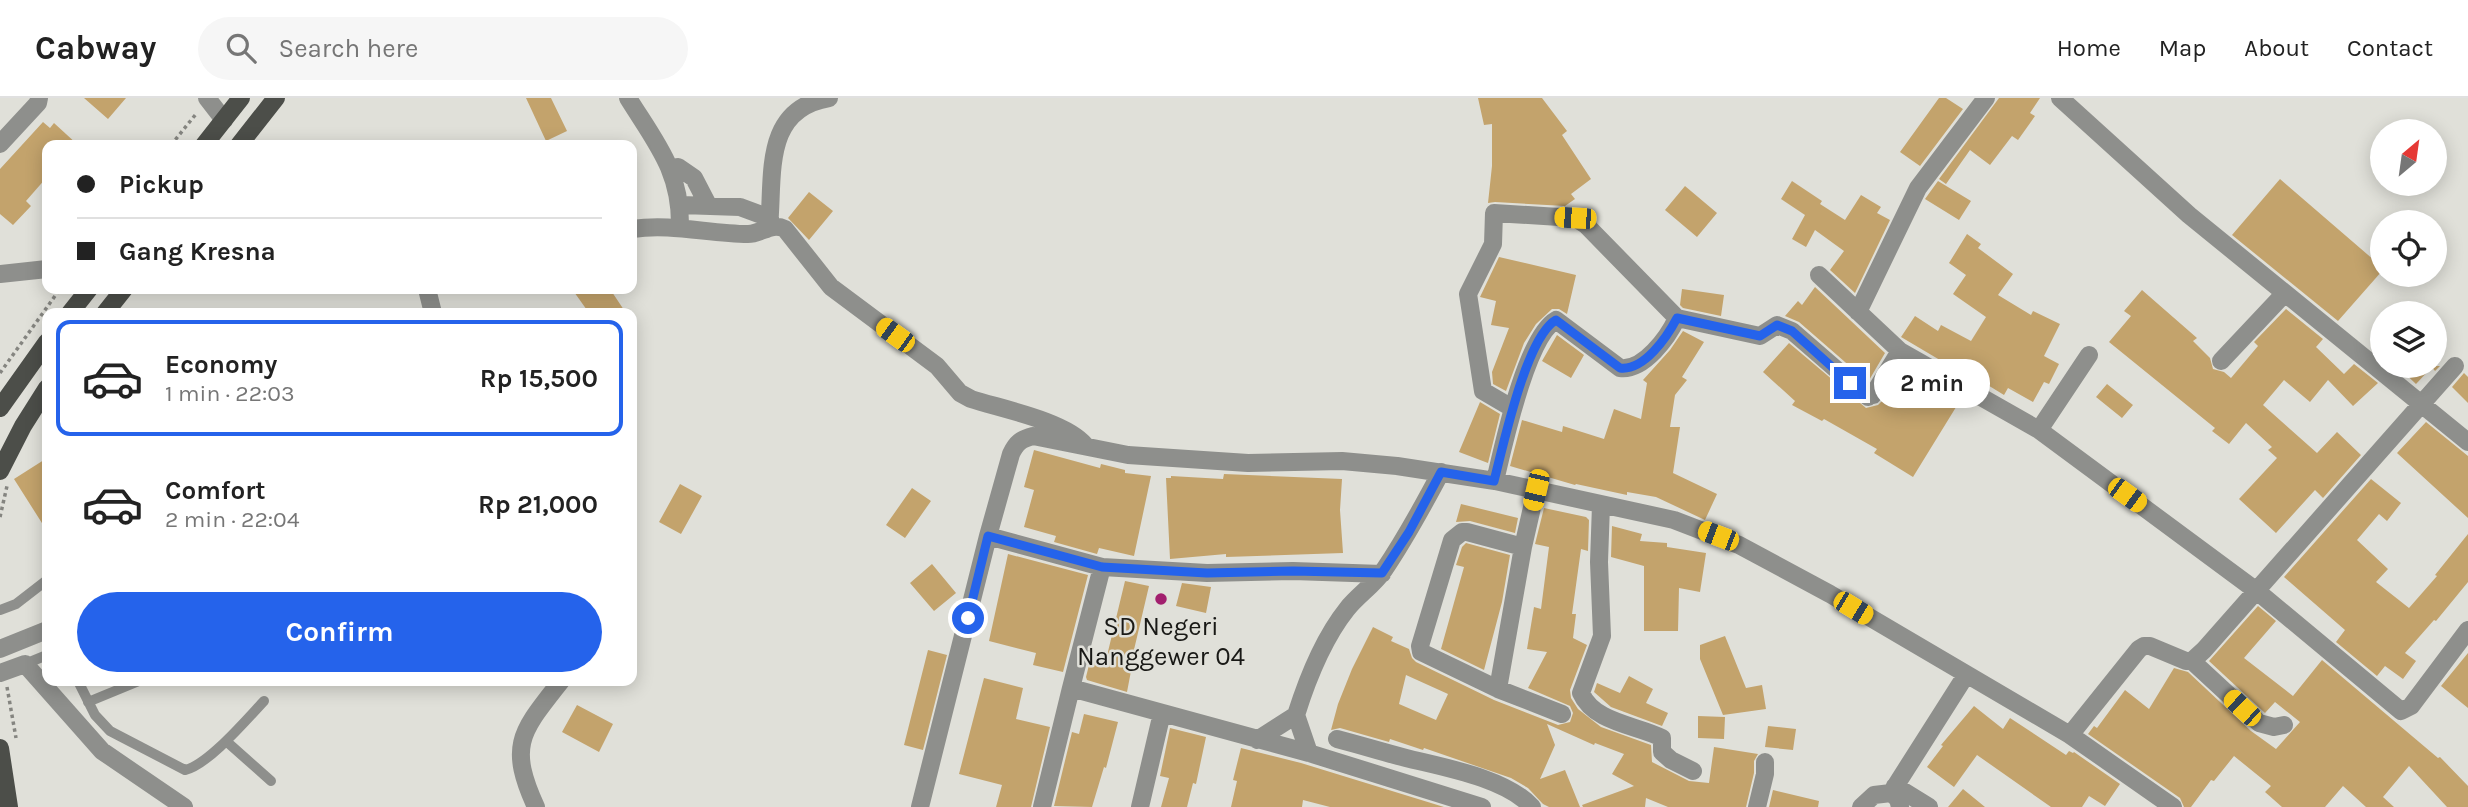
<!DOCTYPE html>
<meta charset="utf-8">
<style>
body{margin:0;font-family:Karla,sans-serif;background:#f6f6f6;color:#222;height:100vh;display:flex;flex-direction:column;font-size:26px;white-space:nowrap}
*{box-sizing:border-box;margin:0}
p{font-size:23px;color:#767676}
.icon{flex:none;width:38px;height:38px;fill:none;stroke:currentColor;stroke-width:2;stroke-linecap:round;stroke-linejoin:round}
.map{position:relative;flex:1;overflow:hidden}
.panel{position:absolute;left:42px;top:210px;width:595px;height:378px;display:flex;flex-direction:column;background:#fff;border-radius:14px;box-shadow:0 4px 18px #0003}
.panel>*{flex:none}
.top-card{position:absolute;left:42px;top:42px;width:595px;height:154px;border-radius:14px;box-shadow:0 4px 18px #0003;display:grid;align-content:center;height:154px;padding:0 35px;background:#fff}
.needle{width:46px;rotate:29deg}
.tools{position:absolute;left:2370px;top:21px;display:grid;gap:14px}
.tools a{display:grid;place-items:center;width:77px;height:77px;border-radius:50%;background:#fff;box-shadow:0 4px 18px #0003;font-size:35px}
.end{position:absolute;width:32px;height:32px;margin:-16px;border:9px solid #2563eb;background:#fff;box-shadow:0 0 0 4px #fff}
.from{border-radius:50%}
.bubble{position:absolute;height:49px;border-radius:24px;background:#fff;box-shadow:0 4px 18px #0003;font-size:23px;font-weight:700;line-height:49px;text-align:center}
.car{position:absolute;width:21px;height:42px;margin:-21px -10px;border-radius:9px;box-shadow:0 0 5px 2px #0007;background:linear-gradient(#f5c518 24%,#345 0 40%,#f5c518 0 76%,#345 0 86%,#f5c518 0)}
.top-card b{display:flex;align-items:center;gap:24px;height:66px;font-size:26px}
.top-card b+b{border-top:2px solid #e0e0e0}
.top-card i{width:18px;height:18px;background:#222}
ul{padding:12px 0 0;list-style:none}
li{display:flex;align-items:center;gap:21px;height:116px;margin:0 14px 10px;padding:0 21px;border:4px solid transparent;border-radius:14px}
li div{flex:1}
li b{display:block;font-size:26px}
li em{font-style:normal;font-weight:700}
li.on{border-color:#2563eb}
li>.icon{width:63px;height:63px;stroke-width:1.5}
.primary-button{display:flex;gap:14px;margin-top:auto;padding:14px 35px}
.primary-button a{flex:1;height:80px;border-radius:42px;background:#2563eb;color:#fff;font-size:28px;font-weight:700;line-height:80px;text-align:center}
header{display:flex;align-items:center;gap:42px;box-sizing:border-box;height:98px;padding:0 35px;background:#fff;border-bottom:2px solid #e0e0e0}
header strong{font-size:33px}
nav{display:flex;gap:38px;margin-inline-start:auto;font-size:24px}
.search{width:490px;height:63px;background:#f6f6f6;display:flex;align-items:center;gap:18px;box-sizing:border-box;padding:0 24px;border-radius:38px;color:#767676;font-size:26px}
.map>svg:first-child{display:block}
.building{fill:#c3a36c;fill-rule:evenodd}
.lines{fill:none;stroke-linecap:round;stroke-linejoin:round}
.path{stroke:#858580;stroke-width:3.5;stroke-dasharray:3.5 3.5;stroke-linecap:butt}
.service{stroke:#8e8f8c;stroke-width:10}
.minor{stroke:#8e8f8c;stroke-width:18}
.primary{stroke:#4c4e49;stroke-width:18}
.route{stroke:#2563eb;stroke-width:9}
.poi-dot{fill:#a21f6e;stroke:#e0e0d9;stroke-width:2.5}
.labels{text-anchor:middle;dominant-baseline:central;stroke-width:5;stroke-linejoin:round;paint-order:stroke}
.poi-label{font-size:26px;fill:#191916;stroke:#e0e0d9}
</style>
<header>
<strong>Cabway</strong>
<div class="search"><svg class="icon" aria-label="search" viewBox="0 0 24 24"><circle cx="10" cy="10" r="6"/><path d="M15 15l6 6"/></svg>Search here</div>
<nav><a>Home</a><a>Map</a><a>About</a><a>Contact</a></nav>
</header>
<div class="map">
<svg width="2468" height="709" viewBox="0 0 2468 709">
<rect width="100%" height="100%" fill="#e0e0d9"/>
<!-- building -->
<path class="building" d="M84 0H126L108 21Z
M526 0H551L567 33 546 43Z
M1478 0H1542L1567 33 1562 37 1591 81 1571 96 1575 101 1565 108 1495 104 1488 105 1492 68V26L1484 27Z
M1939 0H1946L1963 11 1920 68 1900 54Z
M1999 0H2040L2030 15 2035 18 2018 42 2012 38 1990 67 1970 52 1946 86 1939 81Z
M43 24 50 30 54 25 78 47H47V79L26 103 31 108 13 127 0 116V71Z
M2280 81 2382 169V173L2338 223 2232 137Z
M1792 83 1822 103 1820 106 1845 122 1861 97 1881 109 1877 115 1890 122 1855 195 1830 172 1844 153 1815 132 1806 149 1792 141 1805 117 1781 101Z
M1938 83 1971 103 1959 122 1925 101Z
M1685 88 1717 115 1697 139 1665 112Z
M809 94 833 113 809 142 788 120Z
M1967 136 1981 146 1978 150 2013 176 1998 197 2031 217 2033 213 2060 226 2044 258 2059 266 2049 286 2044 284 2033 304 2008 290 2004 297 1973 278 1972 281 1901 239 1915 218 1938 233 1941 227 1971 243 1986 219 1953 196 1966 177 1949 165Z
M1499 159 1576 177 1567 216 1559 211H1552L1536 226 1524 245 1506 293 1493 286 1492 274 1509 230 1491 227 1496 203 1480 199Z
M1815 189 1885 255 1868 284 1799 224 1785 218 1798 203 1802 207Z
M572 191H610L626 215H589Z
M1682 191 1724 197 1721 218 1683 210 1680 207Z
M2142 192 2197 240 2193 243 2210 260 2213 271 2224 274 2231 280 2258 248 2254 244 2286 211 2323 241 2316 249 2344 276 2354 266 2378 285 2353 308 2328 282 2310 304 2284 282 2263 307 2317 355 2337 334 2361 357 2323 400 2315 392 2276 435 2239 401 2277 360 2268 352 2272 349 2246 325 2229 346 2212 333 2215 330 2109 244 2131 218 2124 213Z
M1683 233 1704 244 1682 279 1687 282 1675 297 1670 329H1680L1673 375 1717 396 1705 422 1656 399 1627 394V397L1576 386 1575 387 1510 368 1522 322 1562 334 1563 328 1604 341 1614 311 1641 321 1647 285 1643 282 1670 252Z
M1557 237 1584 257 1571 280 1542 263Z
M1789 245 1866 310 1878 307 1882 303 1904 268 1961 301 1913 379 1874 355 1877 351 1824 321 1822 323 1792 307 1795 303 1763 274Z
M2392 268H2440L2435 273 2432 269 2416 286 2397 268 2395 270Z
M2464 275 2468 279V305L2452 289Z
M2107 286 2133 307 2122 320 2096 299Z
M1480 304 1500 316 1488 365 1459 354Z
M2426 324 2468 358V420L2397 355Z
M1034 352 1100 370 1101 366 1125 372V375L1151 378 1134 458 1099 450 1097 456 1054 444 1056 438 1024 429 1034 392 1024 389Z
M47 360V433L14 381Z
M1224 376 1342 381 1340 412 1343 455 1226 459V456L1170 461 1166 380H1171V378L1223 381Z
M2371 381 2401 405 2387 423 2379 416 2357 442 2388 471 2376 484 2409 510 2437 478 2435 477 2468 436V484L2436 523 2434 522 2405 555 2416 563 2403 581 2385 568 2377 578 2336 544 2345 532 2284 479Z
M680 386 702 398 681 436 659 424Z
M912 390 931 403 905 440 886 427Z
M1461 406 1518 420 1515 435 1470 423 1456 424Z
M1544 410 1586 419 1589 422 1588 453 1581 451 1572 516H1576L1573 540 1587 547 1570 592 1571 600 1578 611 1601 629 1651 647 1652 664 1689 683 1709 685 1714 649 1758 656 1754 663V675L1746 709H1668L1646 700 1645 709H1583L1582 707 1634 688 1612 676 1624 656 1595 645 1594 647 1547 626 1555 647 1540 681 1565 672 1580 709H1549L1543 706 1528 690 1511 680 1424 650 1423 652 1390 641 1389 644 1340 630 1331 632 1338 606 1352 571 1373 529 1393 539 1391 543 1409 551 1412 560 1416 564 1494 602 1558 627 1570 624 1573 615 1570 608 1528 590 1547 554 1527 551 1534 509 1541 511 1549 449 1535 446ZM1406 577 1448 596 1436 622 1399 606Z
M1612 428 1642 436 1640 443 1667 445V449L1706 455 1700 494 1679 490 1678 533H1644V468L1611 459Z
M1466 445 1510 457 1502 504 1484 572 1441 551 1464 469 1456 467 1462 449Z
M1008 456 1088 477 1063 574 1033 567 1036 555 989 543Z
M932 466 956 495 934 513 910 485Z
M1125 483 1149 488 1129 573H1131L1127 594 1087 582 1086 579 1090 563 1105 566Z
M1182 485 1211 489 1206 515 1176 508Z
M2258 508 2276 523 2244 560 2293 598 2322 562 2438 660 2440 659 2468 688V709H2447L2409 668 2383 699 2394 709H2366L2343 688 2325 709H2282L2265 694 2271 688 2234 658 2214 683 2211 682 2191 709H2184L2180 700 2088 636 2094 628 2097 630 2125 592 2149 611 2174 570 2188 574 2251 633 2276 651 2300 624 2275 604 2265 615 2209 563Z
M1725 538 1746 590 1762 587 1766 611 1723 617 1700 561V547Z
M928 552 947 557 923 652 904 647Z
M2468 555V610L2441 588Z
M1629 578 1653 591 1646 605 1668 615 1662 628 1611 609 1594 594 1597 585 1620 595Z
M984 580 1023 590 1016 621 1050 629 1031 709H996L1002 687 959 676Z
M577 607 613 626 599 654 562 634Z
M1974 608 2003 631 2010 620 2066 657 2069 653 2073 655 2074 654 2120 686 2105 708 2089 698 2082 709H2051L1977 657 1954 689 1927 669 1943 648 1941 647Z
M1084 616 1118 624 1106 670 1104 669 1092 709 1054 708 1072 634 1079 636Z
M1698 618 1725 619 1724 641 1698 640Z
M1768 628 1796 631 1793 652 1765 649Z
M1170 630 1206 639 1196 686 1193 685 1187 709H1161L1169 680 1160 678Z
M1241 650 1301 665 1444 709H1330L1303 702 1302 709H1231L1237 683 1233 682Z
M1963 691 1985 709H1948Z
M1773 692 1819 703 1818 709H1769Z"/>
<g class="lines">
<!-- path -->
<path class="path" d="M171 47 196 16
M0 275 60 191
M0 419 7 388
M7 589 16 640"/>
<!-- service -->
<path class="service" d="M0 512 16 506 47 482
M25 566 47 557
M78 583 95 617 110 633 185 672C208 667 247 621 264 603
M88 604 139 583
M226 643 271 683"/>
<!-- minor -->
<path class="minor" d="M207 0 224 22
M628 0C656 45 681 73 680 129
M2060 0 2189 117 2468 344
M0 46 38 5 39 0
M671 71 678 69 694 80 708 107
M681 107 740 109 770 120
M769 129C774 78 762 11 829 0
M632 131C672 125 709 136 748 136 762 136 771 124 785 131L831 189 937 268 960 295 971 301C1002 311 1065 323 1085 347
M0 176 47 171
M1819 177 1900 253 2039 332 2258 494 2401 613 2411 608 2468 532
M427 191 433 215
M1858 214 1918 90 1986 0
M2221 263 2285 195
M1512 310 1483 293 1468 196 1493 146 1494 115 1575 120 1586 127 1677 220
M2039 332 2089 257
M1495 383C1503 349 1526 239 1556 222L1620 270C1644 273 1668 239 1677 220L1760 238 1777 227 1792 233 1868 299 1870 295 1873 297 1900 253
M1601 407 1599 464 1602 538 1581 595C1594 625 1637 627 1662 640V654L1671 662 1693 673
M988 438 1102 469 1207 475 1293 473 1382 476
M1523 449 1467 434H1462L1452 442 1420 548 1421 554 1498 591 1523 449 1536 392
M1102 469 1071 590 1309 655 1482 709
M0 551 47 532
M2192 563 2259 625 2274 629 2284 627
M0 575 25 566 102 653 184 709
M1498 591 1562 616
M2070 637 2139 551 2144 548H2150L2186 563H2192L2204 552 2455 268
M1337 641C1360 647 1383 654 1406 660 1442 669 1506 680 1532 709
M1257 642 1296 617
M1309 655 1296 617C1307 582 1323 541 1347 511 1358 497 1374 487 1384 472 1405 441 1423 408 1441 374
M1895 688 1929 709
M1891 695 1898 701 1900 709
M536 709C507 646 522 633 561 583
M920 709 988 438 1011 356C1016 345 1021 341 1033 338L1128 357 1248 365 1342 363 1397 368 1495 383 1674 422 1739 447 1830 496 2070 637 2173 709
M1042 709 1071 590
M1140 709 1162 615
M1757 709 1765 676V664
M1861 709 1874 697 1891 695 1966 577"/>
<!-- primary -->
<path class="primary" d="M204 47 241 0
M239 47 276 0
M70 215 89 191
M105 215 124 191
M0 310 47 244
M0 373 23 328 47 290
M0 650 9 709"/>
</g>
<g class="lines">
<!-- route -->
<path class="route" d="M968 520 988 438 1102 469 1207 475 1293 473 1382 475 1409 434 1441 374 1494 383C1503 349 1526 239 1556 222L1620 270C1644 273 1667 239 1677 220L1760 238 1777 227 1792 233 1850 285"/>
</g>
<!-- markers -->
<circle class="poi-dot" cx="1161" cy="501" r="7"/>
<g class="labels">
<!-- poi labels -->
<g class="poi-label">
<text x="1161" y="528">SD Negeri<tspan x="1161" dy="30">Nanggewer 04</tspan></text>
</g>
</g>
</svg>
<div class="tools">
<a><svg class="needle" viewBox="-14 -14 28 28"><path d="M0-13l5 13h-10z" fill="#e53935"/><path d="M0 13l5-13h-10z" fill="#767676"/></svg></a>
<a><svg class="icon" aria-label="locate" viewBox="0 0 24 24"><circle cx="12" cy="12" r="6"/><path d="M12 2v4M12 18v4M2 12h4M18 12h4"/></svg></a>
<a><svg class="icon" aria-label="layers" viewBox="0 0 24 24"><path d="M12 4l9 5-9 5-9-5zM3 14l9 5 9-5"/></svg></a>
</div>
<i class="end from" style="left:968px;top:520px"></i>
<i class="end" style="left:1850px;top:285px"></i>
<div class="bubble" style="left:1874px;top:261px;width:116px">2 min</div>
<i class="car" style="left:1575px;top:120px;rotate:273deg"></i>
<i class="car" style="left:895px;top:237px;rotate:306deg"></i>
<i class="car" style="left:1536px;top:392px;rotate:193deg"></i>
<i class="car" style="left:2127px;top:397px;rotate:126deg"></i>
<i class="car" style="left:1718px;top:438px;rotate:291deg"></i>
<i class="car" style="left:1853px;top:510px;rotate:121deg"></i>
<i class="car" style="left:2242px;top:610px;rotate:313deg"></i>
<div class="top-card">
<b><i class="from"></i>Pickup</b>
<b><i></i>Gang Kresna</b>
</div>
<section class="panel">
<ul>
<li class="on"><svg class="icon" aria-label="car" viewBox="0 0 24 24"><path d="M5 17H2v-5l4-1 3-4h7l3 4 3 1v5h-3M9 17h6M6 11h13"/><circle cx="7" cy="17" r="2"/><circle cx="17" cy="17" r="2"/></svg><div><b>Economy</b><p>1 min · 22:03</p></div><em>Rp 15,500</em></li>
<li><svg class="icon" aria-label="car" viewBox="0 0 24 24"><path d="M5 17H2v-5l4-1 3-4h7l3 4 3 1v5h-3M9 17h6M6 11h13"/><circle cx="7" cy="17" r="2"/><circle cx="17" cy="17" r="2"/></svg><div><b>Comfort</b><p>2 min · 22:04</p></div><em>Rp 21,000</em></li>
</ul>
<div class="primary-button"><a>Confirm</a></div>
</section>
</div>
